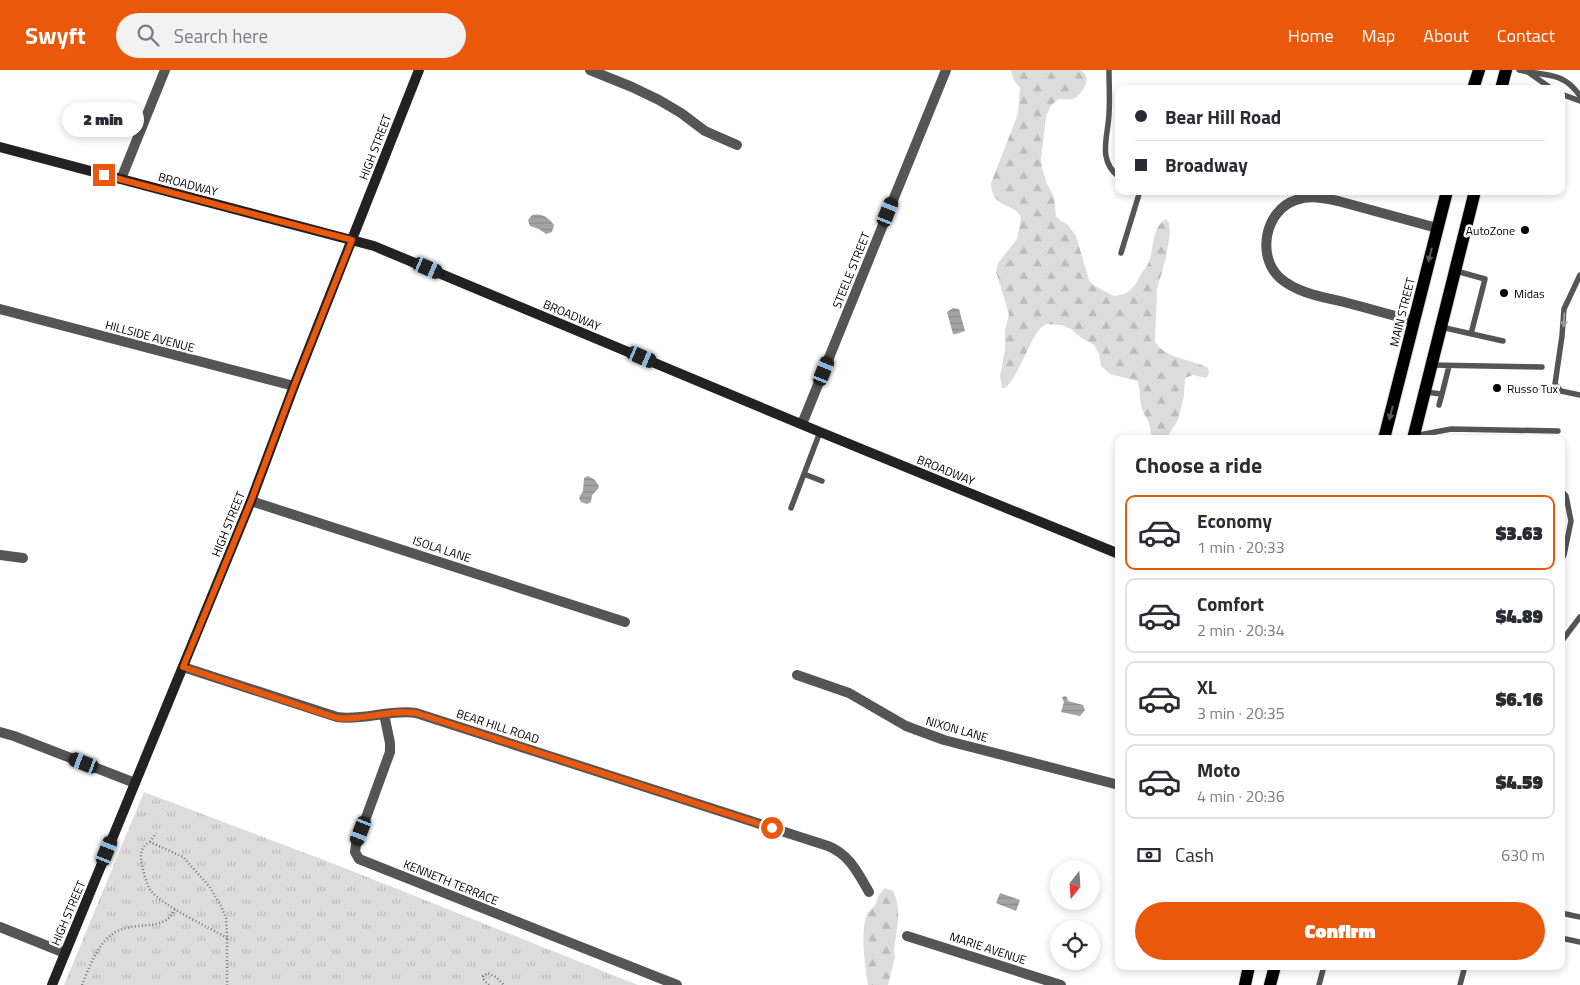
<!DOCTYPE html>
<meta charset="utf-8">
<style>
body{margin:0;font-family:"Titillium Web",sans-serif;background:#f2f2f3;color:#2b2b33;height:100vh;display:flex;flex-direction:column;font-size:19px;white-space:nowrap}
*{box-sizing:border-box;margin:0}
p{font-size:16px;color:#7c7c81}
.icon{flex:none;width:28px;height:28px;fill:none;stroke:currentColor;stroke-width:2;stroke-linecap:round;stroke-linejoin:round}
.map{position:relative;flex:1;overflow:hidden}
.side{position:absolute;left:1115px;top:365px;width:450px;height:535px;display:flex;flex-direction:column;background:#fff;border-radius:10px;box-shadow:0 2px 8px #0003}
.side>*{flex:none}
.hud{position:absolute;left:1115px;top:15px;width:450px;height:110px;border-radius:10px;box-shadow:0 2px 8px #0003;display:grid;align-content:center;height:110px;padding:0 20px;background:#fff}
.needle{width:32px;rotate:197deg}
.fabs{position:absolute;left:1050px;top:790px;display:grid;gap:10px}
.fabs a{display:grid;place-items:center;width:50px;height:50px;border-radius:50%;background:#fff;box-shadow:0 2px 8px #0003;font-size:25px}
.end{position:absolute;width:22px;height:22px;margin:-11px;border:6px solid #ea580c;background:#fff;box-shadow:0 0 0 2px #fff}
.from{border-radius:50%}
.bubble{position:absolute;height:35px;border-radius:18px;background:#fff;box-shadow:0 2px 8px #0003;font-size:16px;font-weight:800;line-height:35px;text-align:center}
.car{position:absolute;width:15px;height:30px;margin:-15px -8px;border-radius:6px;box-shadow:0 0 4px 1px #0007;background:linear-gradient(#222 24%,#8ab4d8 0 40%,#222 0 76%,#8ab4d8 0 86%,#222 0)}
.hud b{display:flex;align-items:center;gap:18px;height:48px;font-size:19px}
.hud b+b{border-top:1px solid #e1e1e2}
.hud i{width:12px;height:12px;background:#2b2b33}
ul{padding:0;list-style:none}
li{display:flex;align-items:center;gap:15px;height:75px;margin:0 10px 8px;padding:0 10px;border:2px solid #e1e1e2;border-radius:10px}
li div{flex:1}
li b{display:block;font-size:19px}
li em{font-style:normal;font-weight:800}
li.selected{border-color:#ea580c}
li>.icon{width:45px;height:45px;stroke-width:1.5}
h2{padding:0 20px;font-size:22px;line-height:60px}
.pay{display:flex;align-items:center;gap:12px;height:55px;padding:0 20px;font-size:19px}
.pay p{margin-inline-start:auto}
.cta{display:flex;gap:10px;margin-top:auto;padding:10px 20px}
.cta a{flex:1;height:58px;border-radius:30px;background:#ea580c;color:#fff;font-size:20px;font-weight:800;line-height:58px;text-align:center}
header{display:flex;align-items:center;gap:30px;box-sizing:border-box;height:70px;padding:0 25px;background:#ea580c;color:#fff}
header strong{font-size:24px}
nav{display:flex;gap:28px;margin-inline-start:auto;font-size:18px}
.search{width:350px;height:45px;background:#f2f2f3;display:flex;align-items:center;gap:12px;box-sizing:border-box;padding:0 18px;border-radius:28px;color:#7c7c81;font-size:19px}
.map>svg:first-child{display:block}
.grass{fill:url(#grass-tufts)}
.forest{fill:url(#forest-firs)}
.water{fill:url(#water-rules)}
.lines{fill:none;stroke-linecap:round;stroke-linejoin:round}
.primary-casing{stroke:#dbdbdb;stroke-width:14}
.path{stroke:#777;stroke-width:2.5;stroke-dasharray:1 2.5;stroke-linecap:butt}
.lane{stroke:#555;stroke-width:5.5}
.street{stroke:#555;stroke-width:10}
.secondary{stroke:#222;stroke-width:10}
.primary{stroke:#000;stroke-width:12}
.oneway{fill:#595959}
.oneway2{fill:#999}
.route{stroke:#ea580c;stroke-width:6}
.poi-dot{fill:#000;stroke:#fff;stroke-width:2}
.labels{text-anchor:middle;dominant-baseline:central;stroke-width:5;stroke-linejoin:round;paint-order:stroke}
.street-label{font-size:12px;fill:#000;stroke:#fff}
.poi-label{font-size:12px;fill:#000;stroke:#fff;text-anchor:start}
</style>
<header>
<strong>Swyft</strong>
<div class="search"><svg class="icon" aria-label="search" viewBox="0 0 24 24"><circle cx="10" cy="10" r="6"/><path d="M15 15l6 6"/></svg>Search here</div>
<nav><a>Home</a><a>Map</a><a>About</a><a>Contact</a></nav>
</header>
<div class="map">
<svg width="1580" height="915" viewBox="0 0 1580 915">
<defs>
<pattern id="grass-tufts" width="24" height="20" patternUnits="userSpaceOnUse" patternTransform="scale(1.25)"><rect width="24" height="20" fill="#dcdcdc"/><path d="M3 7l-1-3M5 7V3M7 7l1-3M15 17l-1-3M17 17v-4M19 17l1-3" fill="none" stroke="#bbb"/></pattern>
<pattern id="forest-firs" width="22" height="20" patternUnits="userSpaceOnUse" patternTransform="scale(1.25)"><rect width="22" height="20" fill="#dcdcdc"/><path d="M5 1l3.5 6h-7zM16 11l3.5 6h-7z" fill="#bbb"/></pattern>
<pattern id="water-rules" width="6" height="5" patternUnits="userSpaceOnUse" patternTransform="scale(1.25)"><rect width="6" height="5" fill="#a3a3a3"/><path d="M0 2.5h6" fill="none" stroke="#8b8b8b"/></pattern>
</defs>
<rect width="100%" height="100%" fill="#fff"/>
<!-- grass -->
<path class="grass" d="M144 722 337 795 638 915H64Z"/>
<!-- forest -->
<path class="forest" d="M1011 0H1079C1081 1 1085 3 1086 6 1089 12 1081 25 1075 28 1071 30 1064 29 1058 29L1050 37 1046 47 1041 89 1042 98 1047 114 1054 127 1056 146 1061 151 1068 155 1076 166 1089 210 1093 215 1114 226C1128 225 1134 218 1140 206 1143 200 1148 196 1150 189 1154 176 1152 157 1166 149L1169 153 1170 163 1166 188 1157 219 1155 272C1167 290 1190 288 1208 298L1209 303 1206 308 1193 305 1185 308 1184 326 1178 350 1166 369H1151C1152 350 1144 349 1141 335 1139 327 1141 319 1137 311L1110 304 1101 296 1099 284 1094 275 1080 267 1071 259 1062 255 1047 254C1032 258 1021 305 1005 318H1002L1000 306 1005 279V260L1009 244 996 202 998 193 1017 169 1021 148C1015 131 992 141 991 113L1018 44 1020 18 1013 9Z
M885 818 893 821C903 841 896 859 894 881L895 887 888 915H868C865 897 860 861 867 844 869 840 873 838 875 835 878 828 879 823 885 818Z"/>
<!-- water -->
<path class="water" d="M532 145C542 143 548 147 554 155L552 162 546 164 539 159 530 156 528 150Z
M953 238 959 239 965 261 956 264H953L947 242Z
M588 406 595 410 599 416 598 419 592 425 591 432 587 434 581 432 579 428 583 421 584 408Z
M1064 626 1067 627 1068 631 1083 635 1085 640 1080 646 1061 642 1064 632 1062 628Z
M1000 823 1020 830 1016 841 996 833Z"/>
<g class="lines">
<!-- primary casing -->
<g class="primary-casing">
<path id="primary" d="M1473 19 1479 0
M1501 19 1506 0
M1384 369 1447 121
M1413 369 1475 121
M1245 915 1249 896
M1270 915 1275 896"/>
</g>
<!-- path -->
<path class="path" d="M150 772 156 763
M227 868C208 857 163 836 151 821 146 814 144 803 142 795 140 785 140 777 150 772L183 787 209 816 221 836 226 848 227 864V915
M82 915C89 898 96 877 111 865 132 848 166 865 175 838
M489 915 484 910 483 906 488 903 496 907 504 915"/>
<!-- lane -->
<path class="lane" d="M1109 0C1109 15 1110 29 1109 44 1108 67 1097 90 1119 107
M1519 0 1528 2
M1179 19 1180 18
M1552 19 1528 2C1551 5 1566 5 1580 26
M1561 24 1580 31
M1121 183 1140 121
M1456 201 1485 209 1471 264
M1580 205 1564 239 1562 266 1555 314 1561 321 1580 325
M1441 257 1503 271
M1431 295 1542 297
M1425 322 1442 324 1449 296
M1439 335 1442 324
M1414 366 1451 359 1558 361
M804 404 822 411
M1561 420 1566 426 1571 451 1564 485 1561 489
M791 438 820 362
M1561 572 1580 547
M1561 843 1580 847
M1561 868 1580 872
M1319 915 1324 896
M1460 915 1465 896"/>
<!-- street -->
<path class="street" d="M590 0 632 17 659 30 681 43 705 61 737 75
M121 109 165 0
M0 239 294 316
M1414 251C1391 245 1367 238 1344 232 1323 227 1297 223 1280 208 1256 186 1265 140 1296 130 1310 125 1324 128 1338 131L1437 158
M802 354 946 0
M251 431 625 552
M0 485 23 488
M183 597 337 647C363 651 390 639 416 643L828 776C849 784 858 803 869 822
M797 605 849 623 906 656 944 670 1119 715
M384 644 390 673V682L356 775 355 782 359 789 677 915
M0 662 14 666 135 713
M0 857 65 883
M907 866 1061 915"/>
<!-- secondary -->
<path class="secondary" d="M0 77 374 176 820 362 1119 484
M52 915 251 431 294 316 419 0"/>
<!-- primary -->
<use href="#primary" class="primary"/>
</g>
<!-- one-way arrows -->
<defs><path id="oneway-solid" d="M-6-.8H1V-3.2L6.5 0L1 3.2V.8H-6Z" transform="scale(1.25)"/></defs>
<g class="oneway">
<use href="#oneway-solid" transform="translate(1430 185) rotate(104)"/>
<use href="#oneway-solid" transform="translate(1391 343) rotate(104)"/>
</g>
<use class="oneway2" href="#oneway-solid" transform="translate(1564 250) rotate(94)"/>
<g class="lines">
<!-- route -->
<path class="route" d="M104 105 352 170 294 316 251 431 183 597 337 648C363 651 390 639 416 643L772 758"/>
</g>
<!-- markers -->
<g class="poi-dot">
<circle cx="1525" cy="160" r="5"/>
<circle cx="1504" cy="223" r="5"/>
<circle cx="1497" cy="318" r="5"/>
</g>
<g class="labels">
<!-- street labels -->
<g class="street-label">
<text transform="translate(375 77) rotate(-69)">HIGH STREET</text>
<text transform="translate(188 114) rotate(15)">BROADWAY</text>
<text transform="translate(851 200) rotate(-68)">STEELE STREET</text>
<text transform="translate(1402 242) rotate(-76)">MAIN STREET</text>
<text transform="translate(572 245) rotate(23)">BROADWAY</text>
<text transform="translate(150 266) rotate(15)">HILLSIDE AVENUE</text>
<text transform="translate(946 400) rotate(22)">BROADWAY</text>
<text transform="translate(228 454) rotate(-68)">HIGH STREET</text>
<text transform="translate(442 479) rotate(18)">ISOLA LANE</text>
<text transform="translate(498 656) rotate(18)">BEAR HILL ROAD</text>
<text transform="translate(957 659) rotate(16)">NIXON LANE</text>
<text transform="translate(451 812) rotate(22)">KENNETH TERRACE</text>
<text transform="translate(68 843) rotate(-67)">HIGH STREET</text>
<text transform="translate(988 878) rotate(18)">MARIE AVENUE</text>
</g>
<!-- poi labels -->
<g class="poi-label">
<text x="1515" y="160" text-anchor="end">AutoZone</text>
<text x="1514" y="223">Midas</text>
<text x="1507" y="318">Russo Tux</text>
</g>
</g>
</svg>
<div class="fabs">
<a><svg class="needle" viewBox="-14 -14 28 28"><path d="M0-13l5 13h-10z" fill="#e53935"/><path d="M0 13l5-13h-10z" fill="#7c7c81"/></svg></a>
<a><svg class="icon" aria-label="locate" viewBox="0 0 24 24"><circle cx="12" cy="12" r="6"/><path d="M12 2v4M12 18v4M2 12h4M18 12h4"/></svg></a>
</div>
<i class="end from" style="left:772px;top:758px"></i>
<i class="end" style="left:104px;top:105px"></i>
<div class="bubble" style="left:62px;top:32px;width:82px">2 min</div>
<i class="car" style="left:888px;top:142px;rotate:22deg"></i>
<i class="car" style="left:428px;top:198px;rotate:113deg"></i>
<i class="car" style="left:642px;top:287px;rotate:113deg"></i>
<i class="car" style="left:824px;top:301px;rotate:22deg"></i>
<i class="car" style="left:84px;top:693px;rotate:291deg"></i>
<i class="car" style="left:361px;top:761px;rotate:201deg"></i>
<i class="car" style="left:107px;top:781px;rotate:22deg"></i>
<div class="hud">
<b><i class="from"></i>Bear Hill Road</b>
<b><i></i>Broadway</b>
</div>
<section class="side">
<h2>Choose a ride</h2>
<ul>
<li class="selected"><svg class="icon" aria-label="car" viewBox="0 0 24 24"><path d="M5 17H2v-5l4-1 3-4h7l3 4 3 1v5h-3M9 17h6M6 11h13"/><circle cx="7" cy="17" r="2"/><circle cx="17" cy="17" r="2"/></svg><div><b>Economy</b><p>1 min · 20:33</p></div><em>$3.63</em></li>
<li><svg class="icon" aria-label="car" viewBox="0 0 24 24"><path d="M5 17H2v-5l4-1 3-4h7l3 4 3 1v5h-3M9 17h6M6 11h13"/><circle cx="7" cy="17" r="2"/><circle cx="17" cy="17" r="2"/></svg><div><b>Comfort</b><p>2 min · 20:34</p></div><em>$4.89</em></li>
<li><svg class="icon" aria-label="car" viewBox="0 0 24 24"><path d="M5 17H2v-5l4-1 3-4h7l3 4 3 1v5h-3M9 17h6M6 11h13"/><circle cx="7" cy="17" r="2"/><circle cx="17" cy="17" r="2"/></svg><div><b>XL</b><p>3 min · 20:35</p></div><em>$6.16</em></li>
<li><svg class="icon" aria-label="car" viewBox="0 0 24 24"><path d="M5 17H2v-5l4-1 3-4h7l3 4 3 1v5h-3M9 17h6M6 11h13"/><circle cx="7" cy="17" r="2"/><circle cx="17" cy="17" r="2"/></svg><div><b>Moto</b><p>4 min · 20:36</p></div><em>$4.59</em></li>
</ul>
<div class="pay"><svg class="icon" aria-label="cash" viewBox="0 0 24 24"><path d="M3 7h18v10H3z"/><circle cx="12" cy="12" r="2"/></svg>Cash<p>630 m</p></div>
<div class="cta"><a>Confirm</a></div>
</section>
</div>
